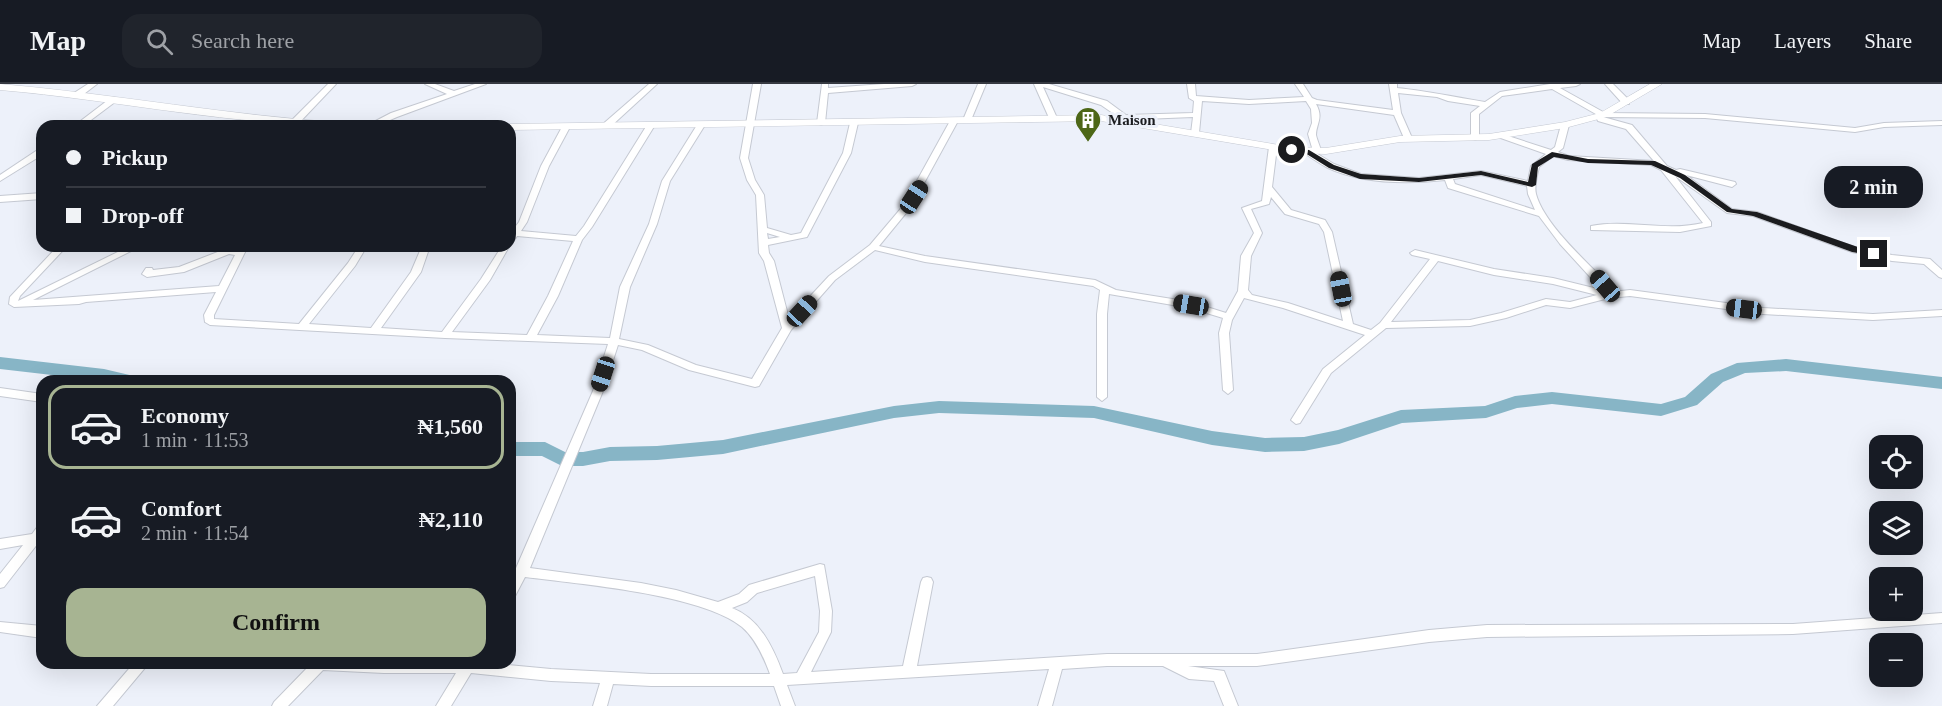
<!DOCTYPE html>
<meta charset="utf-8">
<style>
body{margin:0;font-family:"Times New Roman",serif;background:#20242c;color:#f1f3f6;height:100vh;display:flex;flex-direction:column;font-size:22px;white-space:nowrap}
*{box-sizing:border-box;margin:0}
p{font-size:20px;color:#9ea1a6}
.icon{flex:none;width:33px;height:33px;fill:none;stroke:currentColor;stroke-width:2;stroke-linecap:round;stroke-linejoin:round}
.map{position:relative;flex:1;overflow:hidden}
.drawer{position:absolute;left:36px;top:291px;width:480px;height:294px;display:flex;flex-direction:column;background:#171b24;border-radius:18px;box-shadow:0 6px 24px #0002}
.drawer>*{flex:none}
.guide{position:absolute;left:36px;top:36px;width:480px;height:132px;border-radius:18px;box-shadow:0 6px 24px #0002;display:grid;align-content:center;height:132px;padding:0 30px;background:#171b24}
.tools{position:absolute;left:1869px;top:351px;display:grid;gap:12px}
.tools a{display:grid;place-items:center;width:54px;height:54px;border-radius:12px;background:#171b24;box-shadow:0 6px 24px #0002;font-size:30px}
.end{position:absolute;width:27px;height:27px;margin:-14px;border:8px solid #1b1c1f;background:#fff;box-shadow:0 0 0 3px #fff}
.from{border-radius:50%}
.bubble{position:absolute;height:42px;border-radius:18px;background:#171b24;box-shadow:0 6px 24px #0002;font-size:20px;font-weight:700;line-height:42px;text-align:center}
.car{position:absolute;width:18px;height:36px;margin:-18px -9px;border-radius:8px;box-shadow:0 0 4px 2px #0007;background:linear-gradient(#222 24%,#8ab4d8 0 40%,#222 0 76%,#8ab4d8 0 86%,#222 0)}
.guide b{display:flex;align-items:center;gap:21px;height:57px;font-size:22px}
.guide b+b{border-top:2px solid #363941}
.guide i{width:15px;height:15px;background:#f1f3f6}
ul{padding:10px 0 0;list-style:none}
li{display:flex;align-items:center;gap:18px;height:84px;margin:0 12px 9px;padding:0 18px;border:3px solid transparent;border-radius:18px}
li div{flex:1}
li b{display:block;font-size:22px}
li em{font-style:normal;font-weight:700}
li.selected{border-color:#a7b492}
li>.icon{width:54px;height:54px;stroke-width:1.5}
.action{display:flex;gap:12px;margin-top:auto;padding:12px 30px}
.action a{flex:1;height:69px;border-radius:18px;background:#a7b492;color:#111;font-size:24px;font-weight:700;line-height:69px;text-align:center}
header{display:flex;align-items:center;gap:36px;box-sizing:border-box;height:84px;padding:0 30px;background:#171b24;border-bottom:2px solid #363941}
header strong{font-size:28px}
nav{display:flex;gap:33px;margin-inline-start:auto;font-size:21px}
.search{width:420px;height:54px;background:#20242c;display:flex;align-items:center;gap:15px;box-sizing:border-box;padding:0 21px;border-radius:18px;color:#9ea1a6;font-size:22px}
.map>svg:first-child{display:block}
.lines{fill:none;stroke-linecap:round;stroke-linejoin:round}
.river{fill:#87b5c6;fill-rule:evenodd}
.street-casing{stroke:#c5c9d2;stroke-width:2}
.secondary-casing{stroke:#c5c9d2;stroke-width:1}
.street{fill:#fff;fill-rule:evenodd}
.secondary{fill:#fff;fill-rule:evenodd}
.route{fill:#1b1c1f}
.labels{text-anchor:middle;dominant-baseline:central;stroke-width:6;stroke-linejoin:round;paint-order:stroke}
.far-poi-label{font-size:15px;font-weight:bold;fill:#1b1c1f;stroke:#edf1fa;text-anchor:start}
</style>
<header>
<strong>Map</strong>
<div class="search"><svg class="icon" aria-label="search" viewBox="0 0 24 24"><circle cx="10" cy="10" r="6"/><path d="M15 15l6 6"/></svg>Search here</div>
<nav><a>Map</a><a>Layers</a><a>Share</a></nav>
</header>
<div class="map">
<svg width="1942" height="622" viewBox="0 0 1942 622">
<rect width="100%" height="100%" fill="#edf1fa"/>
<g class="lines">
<!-- river -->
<path class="river" d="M0 273 104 285 138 293 141 297H104L0 285Z
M1786 275 1942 293V305L1786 287 1745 289 1723 298 1697 321 1661 332 1552 320 1517 324 1486 334 1402 339 1339 360 1304 367 1265 368 1212 361 1094 334 939 329 894 334 723 370 657 376 610 377 583 382H562L542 372H510V358H545L565 368H583L610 363 657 362 723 356 894 322 939 317 1094 322 1212 347 1265 354 1304 353 1338 346 1401 326 1485 322 1515 312 1552 308 1661 320 1685 313 1711 290 1737 279Z"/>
<!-- street casing -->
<g class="street-casing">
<path id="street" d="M88 0H97L80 13H74V9Z
M328 0H336L298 40H292V36Z
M425 0H435L454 7 475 0H486L397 33 376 42H366L391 29 447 10Z
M649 0H657L609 44H603V40Z
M753 0H761L748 74 755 96 764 111 767 144 791 151 801 149 843 69 850 39 854 37 858 39 851 69 807 153 768 161 769 169 774 177 789 235 829 192 870 161 903 122 950 37 954 35 958 37 911 123 879 162 925 172 1095 196 1116 206 1191 218 1226 229 1238 207 1241 172 1254 149 1242 124 1262 117 1269 63 1273 61 1277 63 1272 103 1291 126 1325 136 1332 148 1353 240 1371 246 1380 239 1430 175 1412 171 1410 169 1415 166 1494 185 1553 194 1602 206 1560 160 1539 132 1448 104 1445 96C1407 100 1363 100 1328 84 1320 80 1312 74 1304 69V65H1307L1313 67 1308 50 1312 39 1311 25 1306 17 1249 20 1202 17 1199 49 1195 51 1191 49 1193 33 1118 36 1114 34 1117 32 1101 21 1043 3 1057 34 1050 36 1034 0H1049L1107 17 1126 31 1193 29 1194 17 1189 14 1187 0H1195L1196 12 1249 16 1304 13 1295 0H1303L1312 14 1317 16 1393 26 1389 0H1397V4C1427 7 1455 13 1485 18L1500 8 1550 0H1580L1576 2 1560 4 1605 29 1705 30 1855 44 1884 39 1942 37V41L1884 43 1855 48 1705 34 1603 33 1632 41 1667 82 1676 86 1680 85 1735 98 1736 100 1732 103 1686 91 1732 125 1757 128 1857 164 1892 171 1930 175 1942 186V194L1939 193 1924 180 1892 177 1852 168 1753 132 1727 129 1675 92 1711 138V142L1680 148 1591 146V142C1628 135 1666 148 1703 139L1661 86 1651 81 1568 76 1553 72 1539 83C1537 92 1534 102 1536 110 1544 140 1586 177 1608 200L1612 208 1630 206 1763 224 1873 230 1942 226V232L1873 236 1763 230 1630 212 1609 214 1570 224 1546 221 1506 234 1470 242 1386 244 1331 289 1300 339 1296 340 1291 336 1323 285 1365 251 1283 224 1244 214 1232 236 1229 249 1233 306 1228 310 1223 306 1219 249 1223 234 1190 224 1109 210 1107 230V313L1102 317 1097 313V230L1100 206 1093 202 925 178 875 166 835 196 791 246 759 302 755 303 689 286 642 266 618 261 603 307 530 484 641 499 676 506 718 518 739 510 749 501 820 480 824 481 832 527 831 548 811 588 903 582 921 498 923 494 927 493 931 494 933 498 917 582 1107 570H1257L1429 546 1487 541 1793 540 1942 529V539L1793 550 1487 553 1429 558 1257 582H1188L1224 587 1238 622H1224L1214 597 1189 595 1163 582H1107L1062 585 1052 622H1038L1049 585 787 601 795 622H781L774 602H651L613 600 607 622H593L600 599 551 597 471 589 451 622H436L456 589H384L323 586 288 622H272L274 618 307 584 303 579H487L551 585 651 590H770C764 574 756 555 742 543 702 510 579 500 525 493L514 514 510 515V498L593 307 608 260 445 254 210 241 205 238 204 231 216 208 86 218 79 220 14 223 9 220 10 213 58 162H67L20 212 18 217 130 162H141L33 216 219 202 235 171 229 170 184 188 147 193 142 190 146 184H152L153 186 179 183 228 164 237 166 240 162H248L214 231V235L299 240 348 179 359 162H367L355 182 309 240 371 244 411 188 422 162H430L421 188 381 244 442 248 481 195 502 162 510 161 490 196 452 248 527 251 548 212 573 157 517 152 513 158 510 159V146L512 147 519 138 541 82 562 43 566 41 570 43 549 82 527 138 521 147 576 152 584 142 647 41 651 39 655 41 592 143 582 156 558 212 537 251 610 254 620 203 649 140 662 97 697 41 701 39 705 41 670 97 657 140 630 203 619 255 648 261 696 281 752 295 782 244 764 177 759 169 756 111 747 96 740 74ZM1552 5 1601 33 1597 35 1598 37 1626 45 1654 77 1569 72 1558 68 1563 64 1569 41 1565 39 1561 41 1555 63 1551 66 1502 50H1496L1495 52 1546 70 1531 82 1528 97 1481 87 1419 94 1361 90 1334 80 1316 69 1321 67C1320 62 1317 56 1316 51 1316 40 1324 34 1316 20L1394 31 1404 54 1408 56 1412 54 1401 29 1398 9 1437 13 1448 17 1480 22 1471 29V54L1475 56 1479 54V30L1502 12ZM1481 91 1527 102 1528 110 1535 126 1455 100 1453 95ZM1271 113 1285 130 1319 140 1324 148 1343 237 1288 219 1252 211 1248 206 1251 172 1262 149 1251 125 1269 120ZM767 149 780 153 768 155ZM1438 177 1494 191 1553 200 1597 211 1570 218 1546 215 1501 229 1470 236 1391 238ZM815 492 820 527 819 548 797 589 783 590C773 563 760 535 732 524L747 518 757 509Z
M822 0H828V4L884 0H916L912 2 828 9 825 39 821 41 817 39Z
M978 0H986L971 36 964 38 963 36Z
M1605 0H1613L1629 16V20H1623Z
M112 13 119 15 83 42H74Z
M280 35H283L287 37 280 42H271Z
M39 65H42V71L0 97V91Z
M42 109V115L0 118V112Z
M0 304 42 310V318L0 312Z
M42 440V454L4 503 0 504V490L23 461 0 465V455L32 450 38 442Z
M0 538 42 542V554L0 548Z
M134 579H149L113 622H97Z"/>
</g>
<!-- secondary casing -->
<g class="secondary-casing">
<path id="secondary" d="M0 0C116 10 231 32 347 39L352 42C234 42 117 16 0 6Z
M1650 0H1662L1606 33 1565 44 1489 56 1400 58 1326 70 1291 69 1101 37 510 46V42H506L510 40 1101 31 1291 63 1326 64 1400 52 1489 50 1565 38 1600 29Z"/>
</g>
<!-- street -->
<use href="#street" class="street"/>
<!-- secondary -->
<use href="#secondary" class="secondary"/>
</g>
<!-- route -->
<path class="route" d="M1292 64 1309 66 1334 81 1361 90 1419 94 1481 87 1528 98 1532 80 1552 68 1588 75 1655 77 1685 91 1732 125 1757 128 1878 170 1874 172 1852 168 1753 132 1727 128 1680 94 1651 81 1588 79 1554 73 1538 83 1536 101 1532 103 1481 91 1419 98 1360 95 1329 84 1305 69 1289 68Z"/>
<!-- icons -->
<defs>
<g id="building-pin" transform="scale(1.35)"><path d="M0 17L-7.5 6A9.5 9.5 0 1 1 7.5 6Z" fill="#4d6717" stroke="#edf1fa"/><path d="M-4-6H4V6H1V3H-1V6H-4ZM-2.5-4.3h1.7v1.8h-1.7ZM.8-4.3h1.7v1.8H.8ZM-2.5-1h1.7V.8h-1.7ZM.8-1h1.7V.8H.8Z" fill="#fff"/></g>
</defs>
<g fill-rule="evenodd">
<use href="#building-pin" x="1088" y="36"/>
</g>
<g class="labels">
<!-- far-poi labels -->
<g class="far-poi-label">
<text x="1108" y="36">Maison</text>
</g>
</g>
</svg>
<div class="tools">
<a><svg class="icon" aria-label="locate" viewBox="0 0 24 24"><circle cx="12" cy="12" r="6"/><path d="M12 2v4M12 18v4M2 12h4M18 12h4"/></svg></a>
<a><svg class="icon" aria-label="layers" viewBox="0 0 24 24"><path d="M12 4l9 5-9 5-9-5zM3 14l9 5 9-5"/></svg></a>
<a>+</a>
<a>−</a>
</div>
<i class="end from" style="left:1292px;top:66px"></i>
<i class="end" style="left:1874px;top:170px"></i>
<div class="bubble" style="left:1824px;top:82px;width:99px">2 min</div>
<i class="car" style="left:914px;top:113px;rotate:33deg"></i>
<i class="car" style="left:1605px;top:202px;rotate:319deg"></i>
<i class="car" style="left:1341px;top:205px;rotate:349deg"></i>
<i class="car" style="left:1191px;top:221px;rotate:280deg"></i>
<i class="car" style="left:1744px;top:225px;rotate:277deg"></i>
<i class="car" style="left:802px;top:227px;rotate:43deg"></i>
<i class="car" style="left:603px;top:290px;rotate:198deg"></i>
<div class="guide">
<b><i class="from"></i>Pickup</b>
<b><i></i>Drop-off</b>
</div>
<section class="drawer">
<ul>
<li class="selected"><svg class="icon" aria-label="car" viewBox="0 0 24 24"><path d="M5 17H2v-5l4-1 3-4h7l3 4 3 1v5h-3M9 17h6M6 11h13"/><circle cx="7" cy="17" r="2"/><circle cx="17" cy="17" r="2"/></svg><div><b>Economy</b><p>1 min · 11:53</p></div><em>₦1,560</em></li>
<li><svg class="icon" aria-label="car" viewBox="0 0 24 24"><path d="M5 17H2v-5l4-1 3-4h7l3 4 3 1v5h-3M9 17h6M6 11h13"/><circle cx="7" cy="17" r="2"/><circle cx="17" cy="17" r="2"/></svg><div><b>Comfort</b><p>2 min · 11:54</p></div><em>₦2,110</em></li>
</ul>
<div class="action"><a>Confirm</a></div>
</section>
</div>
